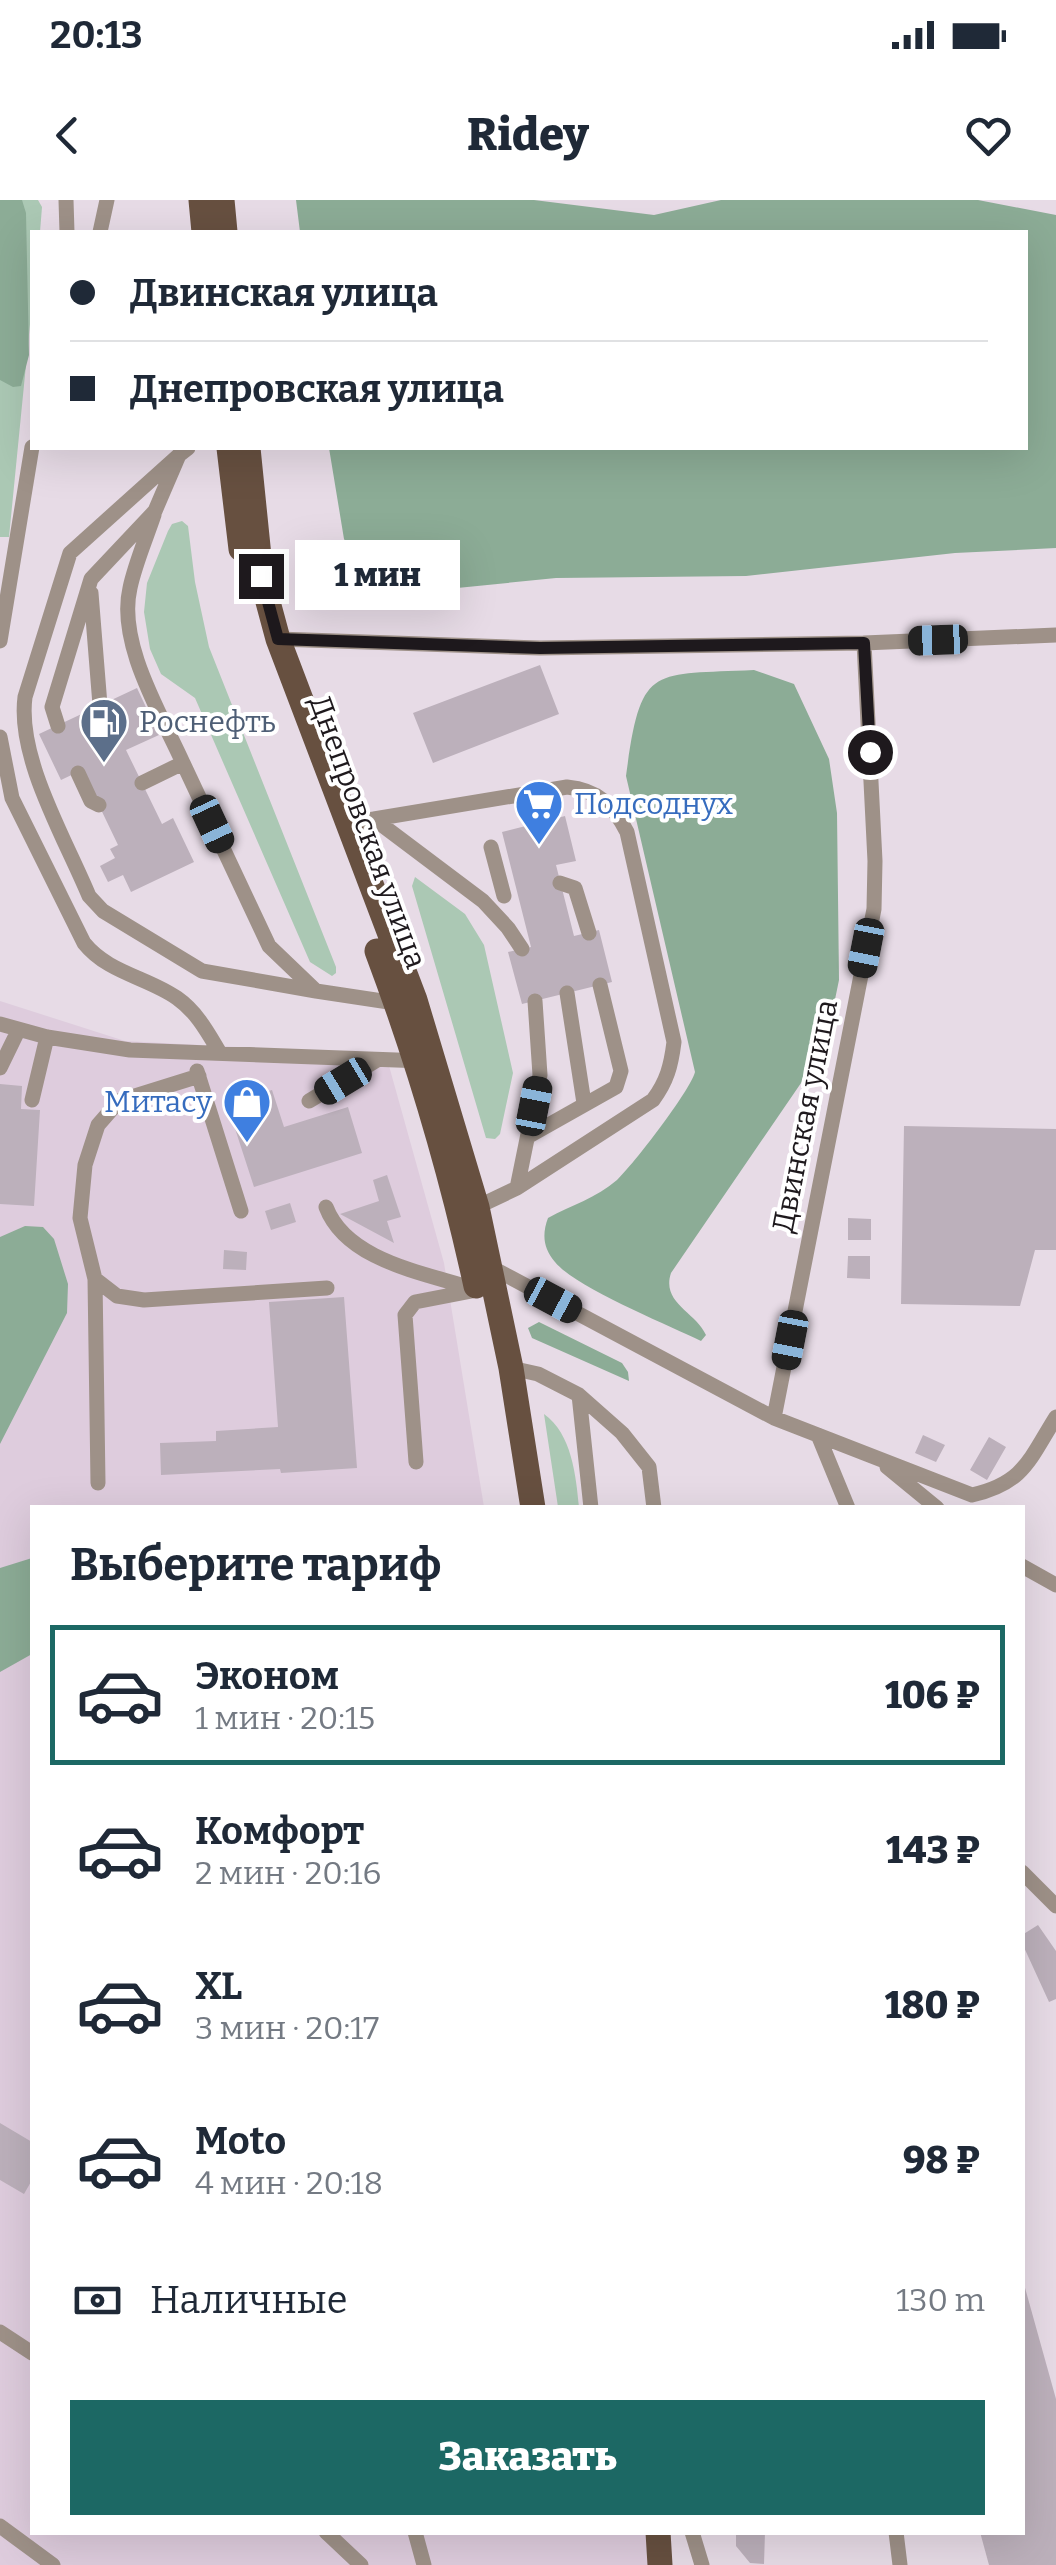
<!DOCTYPE html>
<html lang="ru">
<meta charset="utf-8">
<style>
body{margin:0;font-family:Bitter,serif;background:#f2f2f3;color:#1f2937;height:100vh;display:flex;flex-direction:column;font-size:38px;white-space:nowrap}
*{box-sizing:border-box;margin:0}
p{font-size:32px;color:#747a83}
.icon{flex:none;width:55px;height:55px;fill:none;stroke:currentColor;stroke-width:2;stroke-linecap:round;stroke-linejoin:round}
.map{position:relative;flex:1;overflow:hidden}
.details{position:absolute;left:30px;top:1305px;width:995px;height:1030px;display:flex;flex-direction:column;background:#fff;border-radius:0px;box-shadow:0 10px 40px #0002}
.details>*{flex:none}
.top-card{position:absolute;left:30px;top:30px;width:998px;height:220px;border-radius:0px;box-shadow:0 10px 40px #0002;display:grid;align-content:center;height:220px;padding:0 40px;background:#fff}
.end{position:absolute;width:45px;height:45px;margin:-22px;border:12px solid #1e191d;background:#fff;box-shadow:0 0 0 5px #fff}
.from{border-radius:50%}
.bubble{position:absolute;height:70px;border-radius:0px;background:#fff;box-shadow:0 10px 40px #0002;font-size:32px;font-weight:800;line-height:70px;text-align:center}
.car{position:absolute;width:30px;height:60px;margin:-30px -15px;border-radius:12px;box-shadow:0 0 8px 2px #0007;background:linear-gradient(#222 24%,#8ab4d8 0 40%,#222 0 76%,#8ab4d8 0 86%,#222 0)}
.top-card b{display:flex;align-items:center;gap:35px;height:95px;font-size:38px}
.top-card b+b{border-top:2px solid #e0e1e3}
.top-card i{width:25px;height:25px;background:#1f2937}
ul{padding:0;list-style:none}
li{display:flex;align-items:center;gap:30px;height:140px;margin:0 20px 15px;padding:0 20px;border:5px solid transparent;border-radius:0px}
li div{flex:1}
li b{display:block;font-size:38px}
li em{font-style:normal;font-weight:800}
li.selected{border-color:#1c6864}
li>.icon{width:90px;height:90px;stroke-width:1.5}
h2{padding:0 40px;font-size:45px;line-height:120px}
.pay{display:flex;align-items:center;gap:25px;height:110px;padding:0 40px;font-size:38px}
.pay p{margin-inline-start:auto}
.button{display:flex;gap:20px;margin-top:auto;padding:20px 40px}
.button a{flex:1;height:115px;border-radius:0px;background:#1c6864;color:#fff;font-size:40px;font-weight:800;line-height:115px;text-align:center}
.status{display:flex;justify-content:space-between;align-items:center;height:70px;padding:0 50px;background:#fff;direction:ltr}
.status svg{height:28px;fill:currentColor}
header{display:flex;justify-content:space-between;align-items:center;height:130px;padding:0 40px;background:#fff;font-size:45px;font-weight:800}
.map>svg:first-child{display:block}
.built{fill:#deccdd}
.green{fill:#abc8b4}
.forest{fill:#8cac96}
.building{fill:#bcb0bb}
.lines{fill:none;stroke-linecap:round;stroke-linejoin:round}
.lane{stroke:#9e9188;stroke-width:15}
.primary{stroke:#675040;stroke-width:25}
.route{stroke:#1e191d;stroke-width:12}
.labels{text-anchor:middle;dominant-baseline:central;stroke-width:8;stroke-linejoin:round;paint-order:stroke}
.service-label{font-size:30px;fill:#4e5e75;stroke:#fff;text-anchor:start}
.shop-label{font-size:30px;fill:#366cbe;stroke:#fff;text-anchor:start}
.street-label{font-size:30px;fill:#1e191d;stroke:#fff}
</style>
<div class="status"><b>20:13</b><svg viewBox="0 0 49 12"><path d="M0 12V9h3v3zM5 12V6h3v6zM10 12V3h3v9zM15 12V0h3v12zM26 1h20v11H26zM47 4h2v5h-2z"/></svg></div>
<header><svg class="icon" aria-label="back" viewBox="0 0 24 24"><path d="M15 5l-7 7 7 7"/></svg>Ridey<svg class="icon" aria-label="heart" viewBox="0 0 24 24"><path d="M12 20l-8-8c-3-5 5-10 8-4 3-6 11-1 8 4z"/></svg></header>
<div class="map">
<svg width="1056" height="2365" viewBox="0 0 1056 2365">
<rect width="100%" height="100%" fill="#e7dbe6"/>
<!-- built -->
<path class="built" d="M0 801 125 841 386 855 444 1063 484 1307 32 1308V2332L649 2333 650 2365H0Z"/>
<!-- green -->
<path class="green" d="M0 0H38L42 7 40 32H32V104L9 337H0Z
M182 321 188 326 195 382 209 447 336 767V773L332 776 310 762 195 498 161 474 150 449 144 412 147 383 168 331 172 324Z
M415 677 465 714 484 745 513 873 500 934 495 939 486 938 412 686Z
M544 1214C572 1234 576 1276 579 1307H558Z"/>
<!-- forest -->
<path class="forest" d="M0 0H22L26 13 29 155 21 186 13 187 0 180Z
M296 0H534L654 15 721 0H978L1056 15V348L955 353 746 376 556 378 427 391 375 373 356 359 344 339 329 248H1025V32H300Z
M754 470 794 484 829 559 837 613 839 780 825 848 671 1073C661 1103 696 1112 706 1135L701 1141C668 1125 575 1087 555 1062 543 1048 542 1034 548 1018 572 1005 596 998 617 980 633 965 690 891 695 872L626 576C641 464 650 475 754 470Z
M25 1026 43 1027 54 1039 68 1084 67 1113 0 1244V1037Z
M539 1122 622 1163 628 1172 629 1181 532 1138 528 1128Z
M32 1358V1454L0 1472V1368Z"/>
<!-- building -->
<path class="building" d="M540 465 559 514 433 563 413 513Z
M137 488 159 535 126 550 162 624 173 618 194 662 131 692 123 675 108 682 100 666 115 658 110 649 118 645 82 570 61 580 39 534Z
M565 616 576 661 556 665 574 736 599 730 612 782 522 804 508 752 531 747 502 632Z
M0 884 22 886 21 909 40 910 34 1006 0 1004Z
M272 890 284 927 348 907 362 953 254 987 227 904Z
M904 926 1056 929V1050H1035L1020 1106 901 1104Z
M387 975 401 1017 387 1021 394 1043 340 1014 379 1001 373 980Z
M290 1003 296 1022 271 1030 265 1011Z
M848 1018 871 1019V1040H848Z
M224 1050 247 1052 246 1070 223 1069Z
M848 1056H870V1079L847 1078Z
M344 1097 357 1268 281 1273 280 1269 161 1275 160 1243 216 1241V1231L278 1227 269 1102Z
M923 1235 945 1245 936 1262 915 1253Z
M989 1237 1006 1247 987 1280 970 1270Z
M1038 1725 1056 1751V1799L1049 1802 1022 1743V1735Z
M0 1923 32 1942V1980L24 1994 0 1980Z
M1022 2077 1056 2199V2365H989L980 2332H1022Z
M736 2332H765L764 2364 750 2363 736 2346Z"/>
<g class="lines">
<!-- lane -->
<path class="lane" d="M66 0 67 32
M100 32 107 0
M179 255 70 353 25 497C17 558 65 638 89 696L103 711 202 771 316 791
M154 315C146 339 135 364 130 388 117 443 161 514 183 563
M91 393 100 505
M278 439 540 448 864 443 1056 435
M0 441 32 247
M58 526 52 507 91 379 155 311 179 255 188 248
M0 537 12 598 84 743C108 773 147 777 177 798 197 812 208 833 220 853
M78 573 91 601 99 605
M142 583 183 563 269 746 316 791 402 804
M374 619 567 587C598 590 613 605 627 632L674 842C671 866 667 881 653 900L517 988
M348 623 374 619 483 701 508 728 522 749
M491 647 504 696
M560 683 575 688 589 733
M567 793 584 903
M0 824 47 837 130 850 423 861
M0 868 18 831
M197 871 241 1011
M32 900 47 837
M309 901 377 860
M529 936 616 887 621 871 600 785
M326 1007C347 1062 427 1073 477 1090L415 1102 405 1115 416 1262
M477 1007 517 988 540 875 535 801
M489 1066 774 1218 972 1295C1024 1283 1029 1260 1056 1217
M95 1079 117 1096 144 1100 327 1088
M511 1168 538 1174 579 1195 622 1233 649 1267 654 1308
M579 1195 591 1308
M774 1218 874 709 875 661 864 443
M818 1235 848 1308
M887 1267 937 1308
M98 1283 95 1079 80 1018 85 965 98 925 119 901 199 876
M1022 1366 1056 1385
M1022 1672 1056 1706
M0 2132 32 2153
M0 2326 53 2365
M326 2332 361 2365
M415 2332 424 2365
M692 2332 702 2365
M896 2332 900 2365"/>
<!-- primary -->
<path class="primary" d="M201 0 204 32
M222 0 225 32
M229 248 241 349
M248 248 261 376 278 439 415 800 477 1007 511 1168 533 1308
M377 751C418 860 451 972 476 1086
M658 2332 660 2365"/>
</g>
<g class="lines">
<!-- route -->
<path class="route" d="M261 376 278 439 540 448 864 443 870 552"/>
</g>
<!-- icons -->
<defs>
<g id="fuel-pin" transform="scale(2.5)"><path d="M0 17L-7.5 6A9.5 9.5 0 1 1 7.5 6Z" fill="#5c6f8a" stroke="#fff"/><path d="M-5.5-6h7V0h2V4h1.3V-2.5L3-4.5l.8-.8L6-3V5H2.5V1h-1V6h-7ZM-4.2-4.7v3.2H.2V-4.7Z" fill="#fff"/></g>
<g id="supermarket-pin" transform="scale(2.5)"><path d="M0 17L-7.5 6A9.5 9.5 0 1 1 7.5 6Z" fill="#3f7fe0" stroke="#fff"/><path d="M-6-5.5h2.5l.6 2H6L4.5 2H-2.5L-4.4-4H-6ZM-1.5 3.2a1.3 1.3 0 1 0 .1 0ZM3 3.2a1.3 1.3 0 1 0 .1 0Z" fill="#fff"/></g>
<g id="shop-pin" transform="scale(2.5)"><path d="M0 17L-7.5 6A9.5 9.5 0 1 1 7.5 6Z" fill="#3f7fe0" stroke="#fff"/><path d="M-5-2.5h2.3a2.7 3.5 0 0 1 5.4 0H5L5.5 6h-11ZM-1.5-2.5h3a1.5 2.3 0 0 0-3 0Z" fill="#fff"/></g>
</defs>
<g fill-rule="evenodd">
<use href="#fuel-pin" x="104" y="522"/>
<use href="#supermarket-pin" x="539" y="604"/>
<use href="#shop-pin" x="247" y="902"/>
</g>
<g class="labels">
<!-- service labels -->
<g class="service-label">
<text x="139" y="522">Роснефть</text>
</g>
<!-- shop labels -->
<g class="shop-label">
<text x="574" y="604">Подсоднух</text>
<text x="212" y="902" text-anchor="end">Митасу</text>
</g>
<!-- street labels -->
<g class="street-label">
<text transform="translate(368 632) rotate(70)">Днепровская улица</text>
<text transform="translate(805 916) rotate(-79)">Двинская улица</text>
</g>
</g>
</svg>
<i class="end from" style="left:870px;top:552px"></i>
<i class="end" style="left:261px;top:376px"></i>
<div class="bubble" style="left:295px;top:340px;width:165px">1 мин</div>
<i class="car" style="left:938px;top:440px;rotate:268deg"></i>
<i class="car" style="left:212px;top:624px;rotate:155deg"></i>
<i class="car" style="left:866px;top:748px;rotate:191deg"></i>
<i class="car" style="left:343px;top:881px;rotate:239deg"></i>
<i class="car" style="left:534px;top:906px;rotate:11deg"></i>
<i class="car" style="left:553px;top:1100px;rotate:118deg"></i>
<i class="car" style="left:790px;top:1140px;rotate:191deg"></i>
<div class="top-card">
<b><i class="from"></i>Двинская улица</b>
<b><i></i>Днепровская улица</b>
</div>
<section class="details">
<h2>Выберите тариф</h2>
<ul>
<li class="selected"><svg class="icon" aria-label="car" viewBox="0 0 24 24"><path d="M5 17H2v-5l4-1 3-4h7l3 4 3 1v5h-3M9 17h6M6 11h13"/><circle cx="7" cy="17" r="2"/><circle cx="17" cy="17" r="2"/></svg><div><b>Эконом</b><p>1 мин · 20:15</p></div><em>106 ₽</em></li>
<li><svg class="icon" aria-label="car" viewBox="0 0 24 24"><path d="M5 17H2v-5l4-1 3-4h7l3 4 3 1v5h-3M9 17h6M6 11h13"/><circle cx="7" cy="17" r="2"/><circle cx="17" cy="17" r="2"/></svg><div><b>Комфорт</b><p>2 мин · 20:16</p></div><em>143 ₽</em></li>
<li><svg class="icon" aria-label="car" viewBox="0 0 24 24"><path d="M5 17H2v-5l4-1 3-4h7l3 4 3 1v5h-3M9 17h6M6 11h13"/><circle cx="7" cy="17" r="2"/><circle cx="17" cy="17" r="2"/></svg><div><b>XL</b><p>3 мин · 20:17</p></div><em>180 ₽</em></li>
<li><svg class="icon" aria-label="car" viewBox="0 0 24 24"><path d="M5 17H2v-5l4-1 3-4h7l3 4 3 1v5h-3M9 17h6M6 11h13"/><circle cx="7" cy="17" r="2"/><circle cx="17" cy="17" r="2"/></svg><div><b>Moto</b><p>4 мин · 20:18</p></div><em>98 ₽</em></li>
</ul>
<div class="pay"><svg class="icon" aria-label="cash" viewBox="0 0 24 24"><path d="M3 7h18v10H3z"/><circle cx="12" cy="12" r="2"/></svg>Наличные<p>130 m</p></div>
<div class="button"><a>Заказать</a></div>
</section>
</div>
